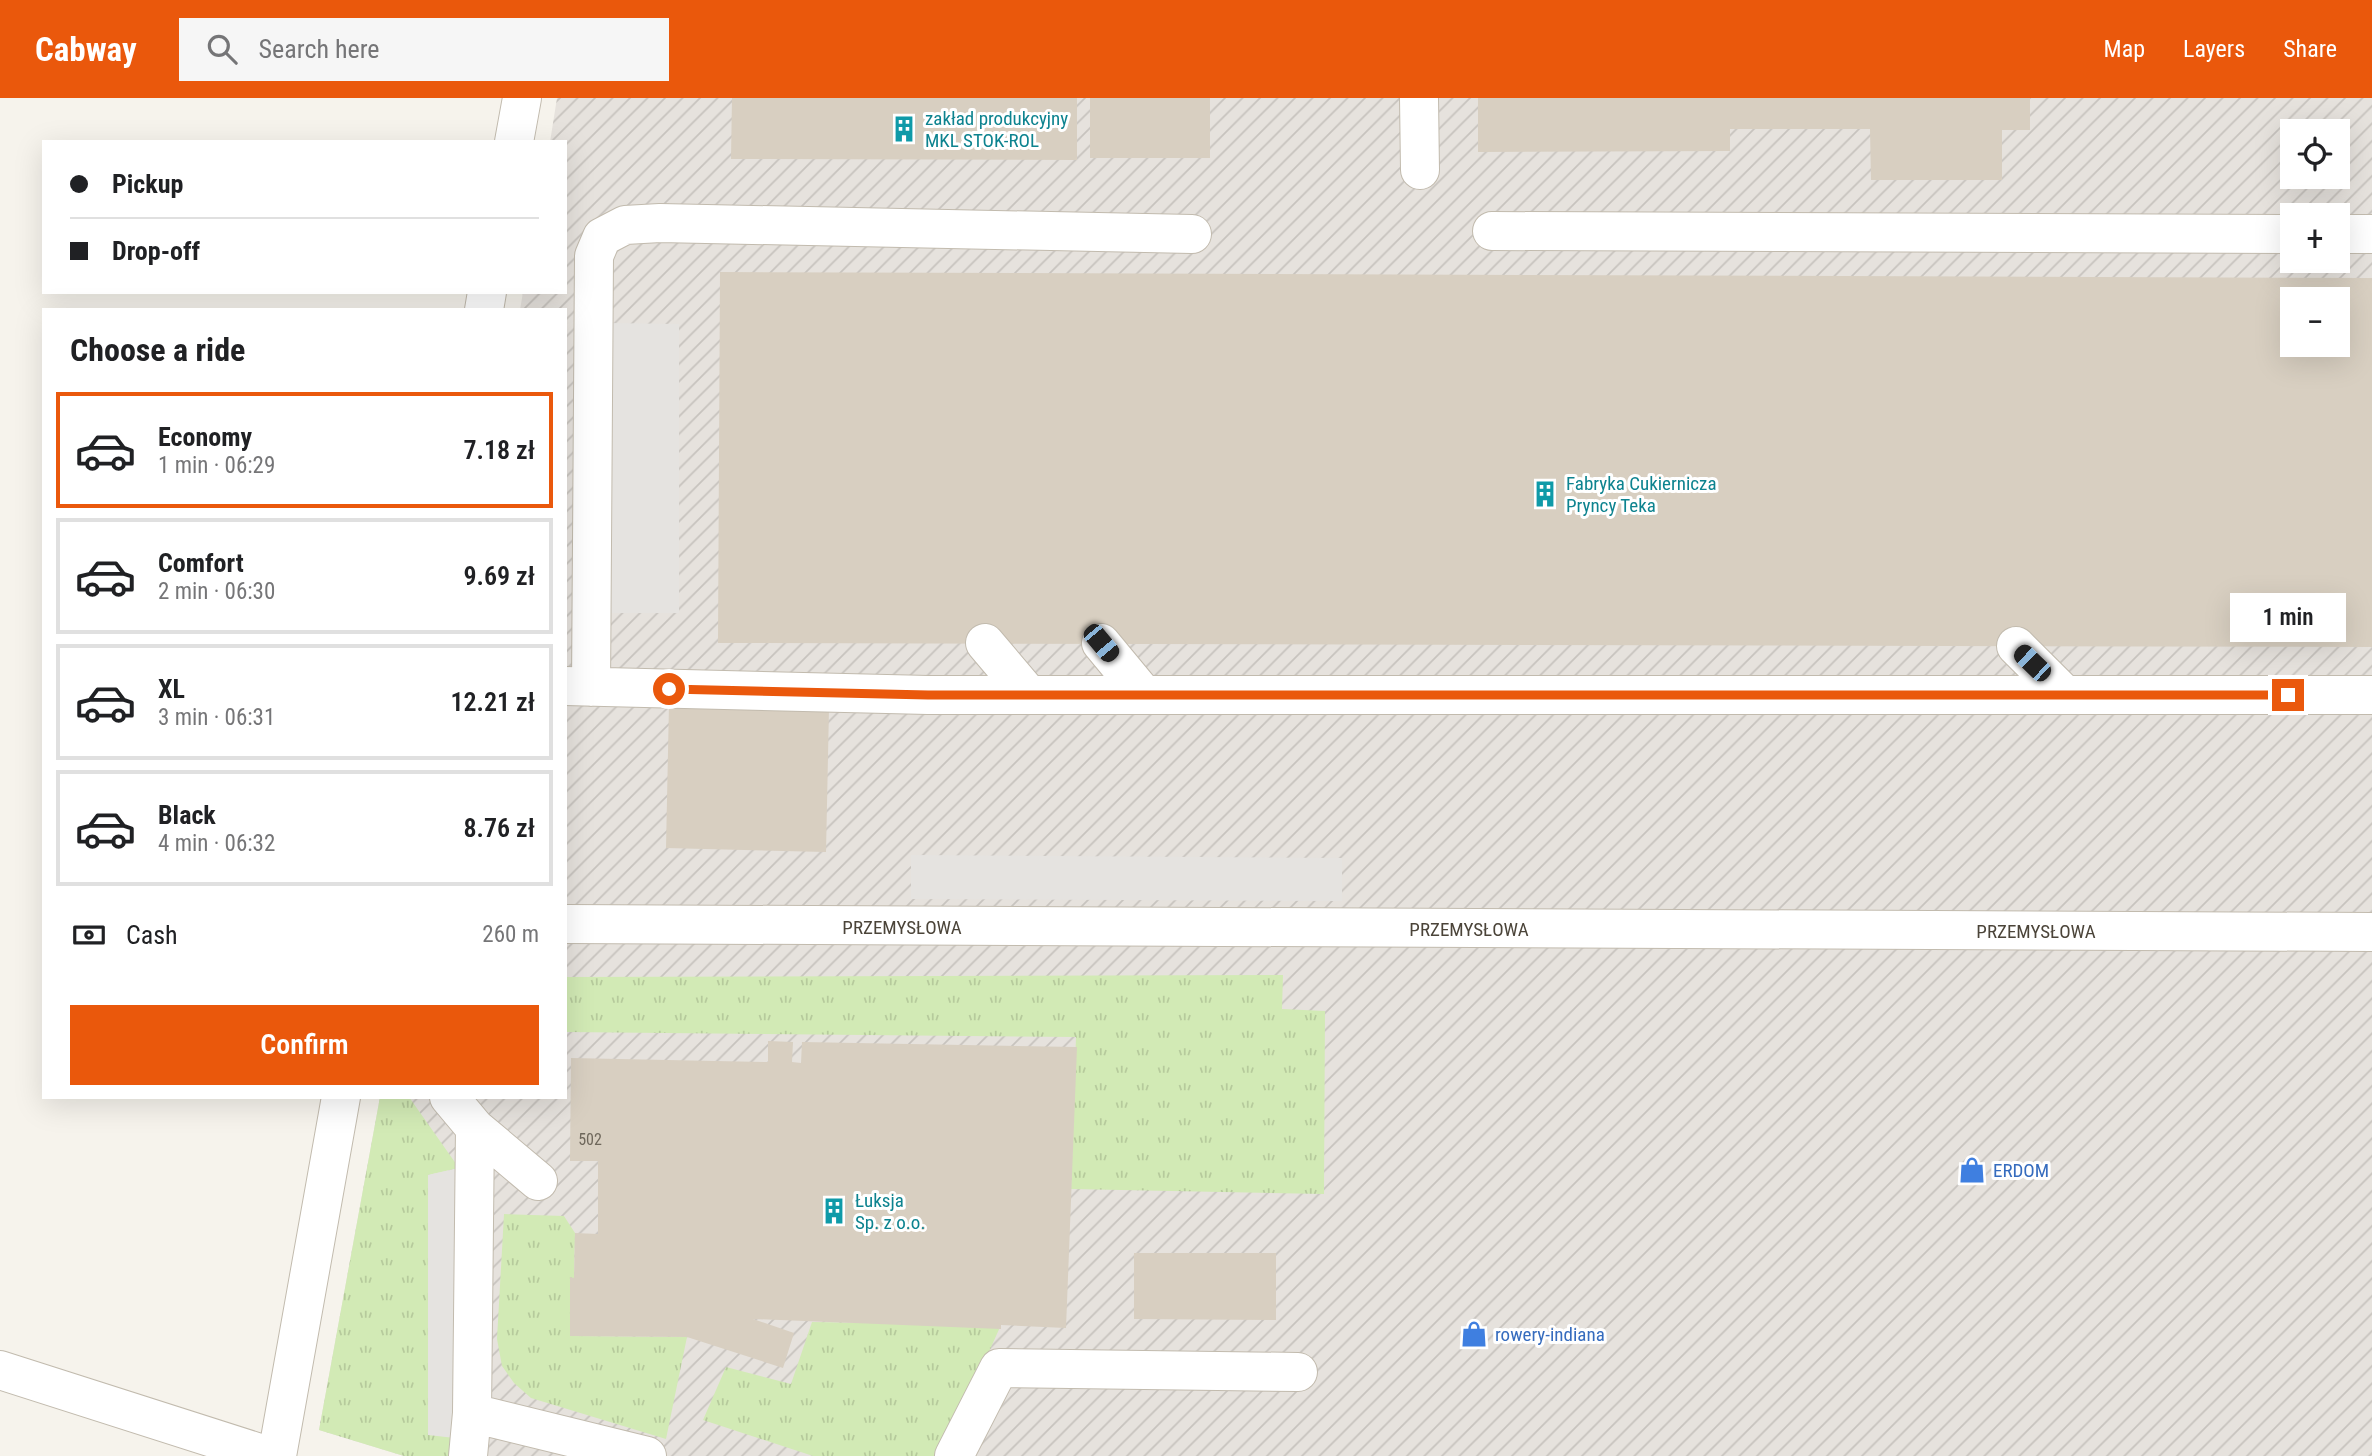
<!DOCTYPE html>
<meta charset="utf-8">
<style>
body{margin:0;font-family:"Roboto Condensed",sans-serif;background:#f6f6f6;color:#202124;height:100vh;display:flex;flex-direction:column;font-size:26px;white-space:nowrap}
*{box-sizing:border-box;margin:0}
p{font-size:23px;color:#757577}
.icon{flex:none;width:38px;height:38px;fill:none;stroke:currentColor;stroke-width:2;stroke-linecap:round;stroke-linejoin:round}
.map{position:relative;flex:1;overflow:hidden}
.sheet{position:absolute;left:42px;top:210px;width:525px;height:791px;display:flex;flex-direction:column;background:#fff;border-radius:0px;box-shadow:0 7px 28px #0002}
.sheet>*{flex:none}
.banner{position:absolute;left:42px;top:42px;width:525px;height:154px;border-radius:0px;box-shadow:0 7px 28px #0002;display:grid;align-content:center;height:154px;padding:0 28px;background:#fff}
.controls{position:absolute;left:2280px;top:21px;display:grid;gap:14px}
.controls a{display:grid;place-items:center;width:70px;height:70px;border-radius:0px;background:#fff;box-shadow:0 7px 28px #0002;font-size:35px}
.end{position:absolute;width:32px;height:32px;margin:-16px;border:9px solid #ea580c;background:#fff;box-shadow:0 0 0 4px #fff}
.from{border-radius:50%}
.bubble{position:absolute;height:49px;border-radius:0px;background:#fff;box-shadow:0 7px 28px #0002;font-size:23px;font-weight:600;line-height:49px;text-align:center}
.car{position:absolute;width:21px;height:42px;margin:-21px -10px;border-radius:9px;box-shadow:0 0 5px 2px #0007;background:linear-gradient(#222 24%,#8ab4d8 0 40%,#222 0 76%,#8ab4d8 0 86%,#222 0)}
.banner b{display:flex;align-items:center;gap:24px;height:66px;font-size:26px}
.banner b+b{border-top:2px solid #e0e0e0}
.banner i{width:18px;height:18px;background:#202124}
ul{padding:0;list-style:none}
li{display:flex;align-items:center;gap:21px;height:116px;margin:0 14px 10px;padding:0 14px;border:4px solid #e0e0e0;border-radius:0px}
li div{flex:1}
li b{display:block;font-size:26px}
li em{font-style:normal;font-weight:600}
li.current{border-color:#ea580c}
li>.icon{width:63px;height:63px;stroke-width:1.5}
h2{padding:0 28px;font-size:32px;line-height:84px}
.pay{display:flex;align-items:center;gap:18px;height:77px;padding:0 28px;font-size:26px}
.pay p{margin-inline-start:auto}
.cta{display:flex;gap:14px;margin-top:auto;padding:14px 28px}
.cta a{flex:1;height:80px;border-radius:0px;background:#ea580c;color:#fff;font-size:28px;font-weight:600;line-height:80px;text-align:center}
header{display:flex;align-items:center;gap:42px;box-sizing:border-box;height:98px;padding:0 35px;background:#ea580c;color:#fff}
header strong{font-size:33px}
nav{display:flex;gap:38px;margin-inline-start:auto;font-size:24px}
.search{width:490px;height:63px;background:#f6f6f6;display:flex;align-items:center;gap:18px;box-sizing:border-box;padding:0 24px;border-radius:0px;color:#757577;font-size:26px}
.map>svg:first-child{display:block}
.industrial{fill:url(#industrial-furrows);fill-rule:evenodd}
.grass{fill:url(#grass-tufts)}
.parking{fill:#e5e3e0}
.building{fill:#d8cfc1;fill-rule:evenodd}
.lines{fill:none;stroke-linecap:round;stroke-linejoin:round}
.minor-casing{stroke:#c2bbae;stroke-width:40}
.minor{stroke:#fff;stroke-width:38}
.route{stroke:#ea580c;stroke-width:9}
.labels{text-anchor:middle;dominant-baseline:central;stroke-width:6;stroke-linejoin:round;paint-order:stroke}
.number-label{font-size:16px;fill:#6e675b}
.culture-label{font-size:19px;fill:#0d838f;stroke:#fff;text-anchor:start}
.street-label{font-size:19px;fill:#4b4439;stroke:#fff}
.shop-label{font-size:19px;fill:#366cbe;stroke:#fff;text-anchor:start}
</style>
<header>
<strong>Cabway</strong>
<div class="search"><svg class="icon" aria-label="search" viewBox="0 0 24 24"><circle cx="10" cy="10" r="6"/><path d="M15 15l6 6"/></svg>Search here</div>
<nav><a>Map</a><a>Layers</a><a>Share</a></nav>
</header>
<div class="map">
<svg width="2372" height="1358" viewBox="0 0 2372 1358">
<defs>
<pattern id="industrial-furrows" width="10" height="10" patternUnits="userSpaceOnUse" patternTransform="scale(1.75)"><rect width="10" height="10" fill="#e6e2dd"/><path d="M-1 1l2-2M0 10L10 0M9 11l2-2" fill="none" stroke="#c7c3be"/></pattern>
<pattern id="grass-tufts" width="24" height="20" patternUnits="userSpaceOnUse" patternTransform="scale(1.75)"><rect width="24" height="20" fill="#d2eab5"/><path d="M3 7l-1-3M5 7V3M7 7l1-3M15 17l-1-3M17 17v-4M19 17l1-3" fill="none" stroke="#b6ca9c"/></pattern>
</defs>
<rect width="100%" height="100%" fill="#f6f3ec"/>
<!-- industrial -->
<path class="industrial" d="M557 0H2372V1358H404L319 1332 380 999H565V212H520L523 194H565V44H550ZM2292 33H2338V79H2292ZM2292 117H2338V163H2292ZM2292 201H2338V247H2292Z"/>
<!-- grass -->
<path class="grass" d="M1283 877 1282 911 1325 913 1324 1096 1071 1091 1076 939 565 934V879Z
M380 999H409L459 1070 428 1077V1336L464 1341 455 1358H404L319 1332Z
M504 1116 564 1118 575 1135 574 1180H570L571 1238 687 1239 666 1341 531 1300 514 1285 502 1268 497 1241Z
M812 1224 1001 1227 942 1358H813L703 1322 726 1269 791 1286Z"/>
<!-- parking -->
<path class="parking" d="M607 225 679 226V515H602Z
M911 757 1342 760V803L911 801Z
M459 1070 464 1341 428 1337V1077Z"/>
<!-- building -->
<path class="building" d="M732 0H1077V62L731 61Z
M1090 0H1210V60H1090Z
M1478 0H2030V32H2002V82H1871L1870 31H1730V53L1478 54Z
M720 174 2372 180V549L718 545ZM2292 201H2338V247H2292Z
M669 606 829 610 826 754 666 750Z
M768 943 793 944 792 964 801 965 802 944 1077 949 1066 1230 1001 1227V1231L753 1221 794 1235 783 1270 687 1239 570 1238V1179L574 1180 575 1135 598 1136V1063H570L571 960 768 964Z
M1134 1155H1276V1222L1134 1221Z"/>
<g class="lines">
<!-- minor casing -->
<g class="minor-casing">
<path id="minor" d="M1419 0 1420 72
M514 44 522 0
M1492 133 2292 136
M2338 136H2372
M484 212 487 194
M985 545 1029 597
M1101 545 1144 597
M2016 548 2065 597
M565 588 928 597H2372
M591 589 594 158 602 139 625 127 660 125 1192 136
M565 826 2372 834
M449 999 475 1030 538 1083
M0 1272 269 1358
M472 1315 647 1358
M277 1358 341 999
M468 1358 472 1315 475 1030
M954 1358 999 1270 1298 1274"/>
</g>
<!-- minor -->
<use href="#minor" class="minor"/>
</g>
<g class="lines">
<!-- route -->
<path class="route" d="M669 591 928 597H2288"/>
</g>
<!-- icons -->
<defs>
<g id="building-bare" transform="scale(2.1)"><path d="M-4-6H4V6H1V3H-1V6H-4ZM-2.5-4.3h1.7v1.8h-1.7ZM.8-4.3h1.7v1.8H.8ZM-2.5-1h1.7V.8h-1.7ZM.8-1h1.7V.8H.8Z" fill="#0f9aa8" stroke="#fff" stroke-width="2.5" paint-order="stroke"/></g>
<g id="shop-bare" transform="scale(2.1)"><path d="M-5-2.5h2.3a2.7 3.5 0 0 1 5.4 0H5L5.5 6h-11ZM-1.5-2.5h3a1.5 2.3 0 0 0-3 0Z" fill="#3f7fe0" stroke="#fff" stroke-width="2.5" paint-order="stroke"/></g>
</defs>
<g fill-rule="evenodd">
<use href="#building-bare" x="904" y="31"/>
<use href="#building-bare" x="1545" y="396"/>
<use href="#shop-bare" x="1972" y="1072"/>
<use href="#building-bare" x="834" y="1113"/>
<use href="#shop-bare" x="1474" y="1236"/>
</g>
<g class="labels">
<!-- number labels -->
<g class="number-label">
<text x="590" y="1041">502</text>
</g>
<!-- culture labels -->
<g class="culture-label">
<text x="925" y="20">zakład produkcyjny<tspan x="925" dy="22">MKL STOK-ROL</tspan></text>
<text x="1566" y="385">Fabryka Cukiernicza<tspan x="1566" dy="22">Pryncy Teka</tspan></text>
<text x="855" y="1102">Łuksja<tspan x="855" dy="22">Sp. z o.o.</tspan></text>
</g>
<!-- street labels -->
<g class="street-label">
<text x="902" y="829">PRZEMYSŁOWA</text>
<text x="1469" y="831">PRZEMYSŁOWA</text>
<text x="2036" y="833">PRZEMYSŁOWA</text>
</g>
<!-- shop labels -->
<g class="shop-label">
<text x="1993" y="1072">ERDOM</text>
<text x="1495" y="1236">rowery-indiana</text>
</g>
</g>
</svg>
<div class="controls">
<a><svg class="icon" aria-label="locate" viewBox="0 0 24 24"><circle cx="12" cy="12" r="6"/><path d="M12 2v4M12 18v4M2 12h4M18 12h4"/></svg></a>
<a>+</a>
<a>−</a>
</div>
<i class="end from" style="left:669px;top:591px"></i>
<i class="end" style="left:2288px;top:597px"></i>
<div class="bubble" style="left:2230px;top:495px;width:116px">1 min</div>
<i class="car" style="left:1101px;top:545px;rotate:140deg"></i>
<i class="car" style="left:2032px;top:565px;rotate:314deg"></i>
<div class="banner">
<b><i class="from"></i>Pickup</b>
<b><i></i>Drop-off</b>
</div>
<section class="sheet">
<h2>Choose a ride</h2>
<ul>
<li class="current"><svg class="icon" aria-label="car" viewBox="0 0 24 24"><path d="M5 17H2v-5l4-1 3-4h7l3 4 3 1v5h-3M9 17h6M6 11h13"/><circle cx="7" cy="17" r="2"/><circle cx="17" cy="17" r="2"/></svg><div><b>Economy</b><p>1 min · 06:29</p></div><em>7.18 zł</em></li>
<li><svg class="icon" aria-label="car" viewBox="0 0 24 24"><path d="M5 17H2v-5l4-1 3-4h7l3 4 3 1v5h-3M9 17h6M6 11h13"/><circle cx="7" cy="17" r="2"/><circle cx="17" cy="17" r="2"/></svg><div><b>Comfort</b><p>2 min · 06:30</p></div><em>9.69 zł</em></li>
<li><svg class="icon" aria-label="car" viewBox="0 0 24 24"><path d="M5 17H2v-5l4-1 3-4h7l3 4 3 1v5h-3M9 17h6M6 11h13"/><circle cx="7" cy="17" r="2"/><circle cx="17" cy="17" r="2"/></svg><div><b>XL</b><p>3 min · 06:31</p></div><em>12.21 zł</em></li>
<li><svg class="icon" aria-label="car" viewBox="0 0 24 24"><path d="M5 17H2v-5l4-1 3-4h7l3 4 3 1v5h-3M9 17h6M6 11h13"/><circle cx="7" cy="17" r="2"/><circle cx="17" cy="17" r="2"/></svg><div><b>Black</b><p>4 min · 06:32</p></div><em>8.76 zł</em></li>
</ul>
<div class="pay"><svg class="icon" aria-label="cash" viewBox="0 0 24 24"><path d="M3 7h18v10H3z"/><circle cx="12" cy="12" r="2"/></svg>Cash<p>260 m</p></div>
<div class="cta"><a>Confirm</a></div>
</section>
</div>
